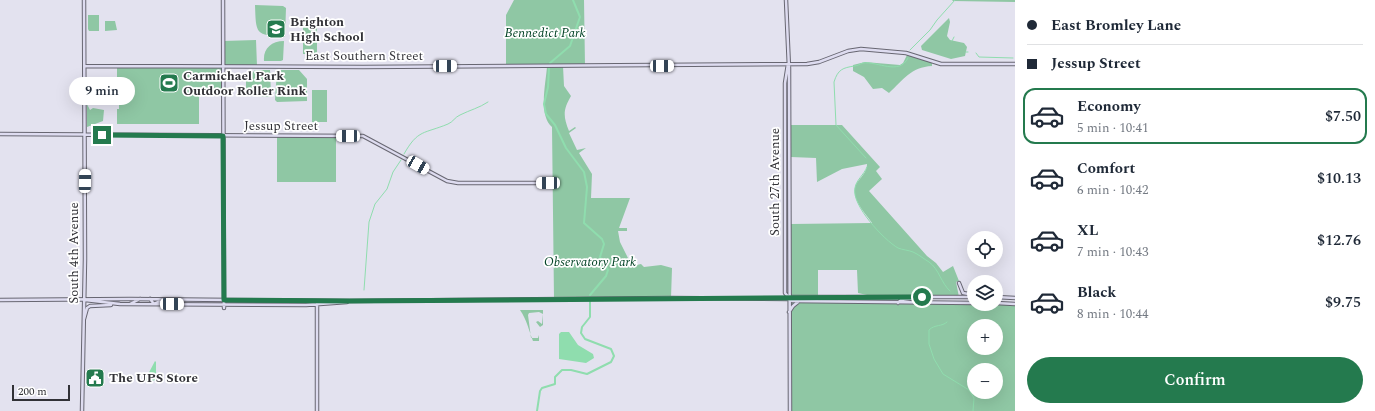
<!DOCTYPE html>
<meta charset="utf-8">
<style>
body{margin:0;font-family:Spectral,serif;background:#f6f6f7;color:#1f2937;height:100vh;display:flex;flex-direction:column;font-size:15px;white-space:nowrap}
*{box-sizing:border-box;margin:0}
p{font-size:13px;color:#747a83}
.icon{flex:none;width:22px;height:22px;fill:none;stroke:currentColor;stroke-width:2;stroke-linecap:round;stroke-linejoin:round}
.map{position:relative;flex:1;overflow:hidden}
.sheet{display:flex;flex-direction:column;background:#fff;width:360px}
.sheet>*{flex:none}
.guide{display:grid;align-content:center;height:88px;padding:0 12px;background:#fff}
.buttons{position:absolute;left:967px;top:231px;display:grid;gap:8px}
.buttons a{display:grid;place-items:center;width:36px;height:36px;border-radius:50%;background:#fff;box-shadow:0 4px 16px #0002;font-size:20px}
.scale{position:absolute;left:12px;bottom:10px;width:58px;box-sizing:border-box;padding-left:4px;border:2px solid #313136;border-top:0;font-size:11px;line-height:14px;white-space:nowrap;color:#313136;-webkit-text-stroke:3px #fff;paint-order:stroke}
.end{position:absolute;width:18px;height:18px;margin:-9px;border:5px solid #247a4e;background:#fff;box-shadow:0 0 0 2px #fff}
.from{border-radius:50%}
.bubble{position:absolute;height:28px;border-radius:14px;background:#fff;box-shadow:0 4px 16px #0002;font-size:13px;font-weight:600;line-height:28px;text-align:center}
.car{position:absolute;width:12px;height:24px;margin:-12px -6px;border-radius:5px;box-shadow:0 0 3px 1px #0007;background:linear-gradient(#fff 24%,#345 0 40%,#fff 0 76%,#345 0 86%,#fff 0)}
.guide b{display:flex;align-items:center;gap:14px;height:38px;font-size:15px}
.guide b+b{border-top:1px solid #e0e1e3}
.guide i{width:10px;height:10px;background:#1f2937}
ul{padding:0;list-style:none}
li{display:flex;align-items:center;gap:12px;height:56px;margin:0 8px 6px;padding:0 4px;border:2px solid transparent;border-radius:12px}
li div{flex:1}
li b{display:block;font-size:15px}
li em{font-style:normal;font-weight:600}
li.current{border-color:#247a4e}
li>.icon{width:36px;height:36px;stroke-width:1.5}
.button{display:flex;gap:8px;margin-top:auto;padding:8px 12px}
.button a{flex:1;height:46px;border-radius:24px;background:#247a4e;color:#fff;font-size:16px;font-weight:600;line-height:46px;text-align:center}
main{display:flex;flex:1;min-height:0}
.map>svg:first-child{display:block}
.green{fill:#8fc7a4;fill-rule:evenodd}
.water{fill:#8fddae}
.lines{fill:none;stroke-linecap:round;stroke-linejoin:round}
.stream{stroke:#8fddae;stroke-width:1}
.canal{stroke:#8fddae;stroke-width:2}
.secondary-casing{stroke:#686772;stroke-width:4.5}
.secondary{stroke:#dedcf0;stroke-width:2.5}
.route{stroke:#247a4e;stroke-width:5}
.labels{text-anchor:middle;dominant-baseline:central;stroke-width:3.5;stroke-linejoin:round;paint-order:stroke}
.poi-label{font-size:13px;font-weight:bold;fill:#313136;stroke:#fff;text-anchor:start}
.park-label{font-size:13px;font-style:italic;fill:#044427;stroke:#fff}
.street-label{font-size:13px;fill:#313136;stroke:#fff}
</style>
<main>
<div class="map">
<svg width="1015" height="411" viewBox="0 0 1015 411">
<rect width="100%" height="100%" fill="#e3e2ef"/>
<!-- green -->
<path class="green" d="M514 0H584L585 66H563L564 86 571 96C563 110 563 116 569 131L575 127 576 128 569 133 577 150 586 148 579 153 592 174 591 198H630L619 228H627V231H618L620 242 632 266 641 264 644 267 661 265 672 268 671 298 554 299 552 127C538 115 546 83 547 66H506V15Z
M953 0H1015V2L952 1Z
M255 5 283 6 286 8 285 37C255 35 256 34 255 5Z
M88 15H99V31H89L88 29Z
M949 18 950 22 947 36 950 40 964 43 967 47 965 56 951 59 922 50 921 46Z
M105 21H115L117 30 105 31Z
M303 22H317V54H303Z
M256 40 257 66H223V94H199V124H117V109H119V101H117V67L223 66V41Z
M284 41 283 60 281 61H264C263 49 271 41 284 41Z
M908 53 932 62V66C911 67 903 80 889 93L882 88 873 89 864 77 853 71V65L865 62 900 65 903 63Z
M255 70H270L271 95 269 97 246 95V79Z
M277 70H299L307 79V101L277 102 275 100Z
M312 90H327V122H312Z
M87 104 90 110 93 108 104 110 103 121 87 127Z
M789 125H842L880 167 876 171 882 179 869 191 927 256 936 263 943 272 953 266 959 281 956 282 959 297H876L858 293 857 270H818V297H792L789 299 793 302 1015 304V411H791L790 231 791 224 872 223C865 212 846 195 859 180 863 175 867 171 867 164L842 169 817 182 816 158 791 157ZM974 326H996V348H974ZM974 370H996V392H974Z
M277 136H336V182H277Z
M520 310H543V330V325L540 327 536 322 538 321 542 324 543 314 539 312 529 313 528 315 531 338H538L539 335V341H533C529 331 527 320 520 310Z"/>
<!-- water -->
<path class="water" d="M561 332H569L578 345 593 354 594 358 586 363 559 359V334Z
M155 361 156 362V380L144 382Z"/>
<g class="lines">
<!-- stream -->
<path class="stream" d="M952 41 954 37
M910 50 930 30 937 20 955 0
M966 52H968
M976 53 979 57 1013 58
M404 154C418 129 424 134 448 124 453 122 455 117 460 115 470 110 479 108 488 102
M866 158 836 125 834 82C838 69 843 68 854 66 857 66 860 64 863 63 878 61 899 76 908 58
M867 167C864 175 856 180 855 188 851 205 884 240 898 248 903 250 908 250 913 252 918 254 924 259 929 262 939 269 941 283 950 291
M364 290 369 222 375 204 387 189 393 172 401 160
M947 322C942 327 935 324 929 330V344L934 359 943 374 969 390 974 398 973 411"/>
<!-- canal -->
<path class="canal" d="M550 63 570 46 580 17 573 0
M549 68 548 87 544 104 546 114 555 125 566 148 584 172 587 187 584 223 602 239 604 244 600 257 608 270 606 276 590 295
M537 411 540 391 542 388 555 384V377L562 370H571L587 374 611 362 614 356 611 349 585 339 581 333 582 327 590 317V301"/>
<!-- secondary casing -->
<g class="secondary-casing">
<path id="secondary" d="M223 0 224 308
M786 0 789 68 790 411
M788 64 785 83V293L792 301 974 303
M85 66 363 67 807 64 819 62 848 51 861 49 906 53 941 64H1015
M0 134 363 136 447 181 458 183H550
M959 283 963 293 974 295
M996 297 1015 298
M150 299 154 304 163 300
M0 300 130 299 349 301 671 298 789 299 792 297H974
M85 300 120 304 306 305 347 302
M898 303 901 300 916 298
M996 303 1015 304
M130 304 140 299
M317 304 318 302H327
M789 312 793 306 798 302
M84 319 87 308 90 306 111 305
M82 411 85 259 84 0
M317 411V304"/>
</g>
<!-- secondary -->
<use href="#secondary" class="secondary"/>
</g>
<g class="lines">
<!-- route -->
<path class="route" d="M102 135 223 136 224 300 349 301 922 297"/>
</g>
<!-- icons -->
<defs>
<g id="school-square" transform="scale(1)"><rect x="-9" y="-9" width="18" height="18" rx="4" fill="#247a4e" stroke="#fff"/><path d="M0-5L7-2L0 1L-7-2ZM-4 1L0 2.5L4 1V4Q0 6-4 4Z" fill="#fff"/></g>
<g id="stadium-square" transform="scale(1)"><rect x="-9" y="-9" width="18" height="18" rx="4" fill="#247a4e" stroke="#fff"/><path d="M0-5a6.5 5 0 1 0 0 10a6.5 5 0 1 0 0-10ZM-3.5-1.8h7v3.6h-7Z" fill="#fff"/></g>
<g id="civic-square" transform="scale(1)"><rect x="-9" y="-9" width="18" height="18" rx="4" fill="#247a4e" stroke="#fff"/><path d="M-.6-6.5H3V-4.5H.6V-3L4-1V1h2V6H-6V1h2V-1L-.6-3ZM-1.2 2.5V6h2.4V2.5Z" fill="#fff"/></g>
</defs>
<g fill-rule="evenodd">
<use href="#school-square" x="276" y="29"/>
<use href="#stadium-square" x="169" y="83"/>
<use href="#civic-square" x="95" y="378"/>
</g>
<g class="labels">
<!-- poi labels -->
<g class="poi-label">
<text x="290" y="22">Brighton<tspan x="290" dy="15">High School</tspan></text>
<text x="183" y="76">Carmichael Park<tspan x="183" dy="15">Outdoor Roller Rink</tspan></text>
<text x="109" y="378">The UPS Store</text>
</g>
<!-- park labels -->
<g class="park-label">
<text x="545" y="33">Bennedict Park</text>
<text x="590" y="262">Observatory Park</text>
</g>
<!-- street labels -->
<g class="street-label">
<text x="364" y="56">East Southern Street</text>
<text x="281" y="126">Jessup Street</text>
<text transform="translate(775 182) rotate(-90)">South 27th Avenue</text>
<text transform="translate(74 253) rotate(-90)">South 4th Avenue</text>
</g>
</g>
</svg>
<div class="buttons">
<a><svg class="icon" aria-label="locate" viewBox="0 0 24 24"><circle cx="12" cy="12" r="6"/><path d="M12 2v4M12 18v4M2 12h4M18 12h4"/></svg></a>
<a><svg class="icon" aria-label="layers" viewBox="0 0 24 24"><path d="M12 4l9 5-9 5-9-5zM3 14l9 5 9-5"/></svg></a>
<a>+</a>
<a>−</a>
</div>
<div class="scale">200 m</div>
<i class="end from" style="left:922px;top:297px"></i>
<i class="end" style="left:102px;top:135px"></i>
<div class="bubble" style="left:69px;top:77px;width:66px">9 min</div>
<i class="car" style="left:445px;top:66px;rotate:89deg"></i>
<i class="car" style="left:662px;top:66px;rotate:90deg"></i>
<i class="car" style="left:348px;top:136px;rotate:270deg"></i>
<i class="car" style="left:418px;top:165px;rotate:120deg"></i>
<i class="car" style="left:85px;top:181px;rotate:1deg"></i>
<i class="car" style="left:548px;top:183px;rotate:270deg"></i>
<i class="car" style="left:172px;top:304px;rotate:90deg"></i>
</div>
<section class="sheet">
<div class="guide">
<b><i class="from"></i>East Bromley Lane</b>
<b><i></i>Jessup Street</b>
</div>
<ul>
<li class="current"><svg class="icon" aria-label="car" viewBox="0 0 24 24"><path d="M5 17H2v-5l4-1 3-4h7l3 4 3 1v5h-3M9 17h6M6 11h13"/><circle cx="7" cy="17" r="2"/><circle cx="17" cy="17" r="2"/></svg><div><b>Economy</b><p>5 min · 10:41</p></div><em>$7.50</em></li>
<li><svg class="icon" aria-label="car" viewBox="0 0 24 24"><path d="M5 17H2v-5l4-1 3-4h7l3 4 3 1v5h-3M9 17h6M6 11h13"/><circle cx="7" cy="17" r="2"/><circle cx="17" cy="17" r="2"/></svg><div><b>Comfort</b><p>6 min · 10:42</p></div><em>$10.13</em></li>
<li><svg class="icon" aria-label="car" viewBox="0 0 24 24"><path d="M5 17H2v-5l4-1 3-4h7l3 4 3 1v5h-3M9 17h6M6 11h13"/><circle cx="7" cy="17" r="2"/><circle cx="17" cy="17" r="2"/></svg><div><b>XL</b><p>7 min · 10:43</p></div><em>$12.76</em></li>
<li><svg class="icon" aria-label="car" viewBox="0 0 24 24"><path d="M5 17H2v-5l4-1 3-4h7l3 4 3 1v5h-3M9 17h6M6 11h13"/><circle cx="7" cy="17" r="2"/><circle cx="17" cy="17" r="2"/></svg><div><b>Black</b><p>8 min · 10:44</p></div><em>$9.75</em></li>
</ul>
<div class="button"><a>Confirm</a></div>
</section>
</main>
